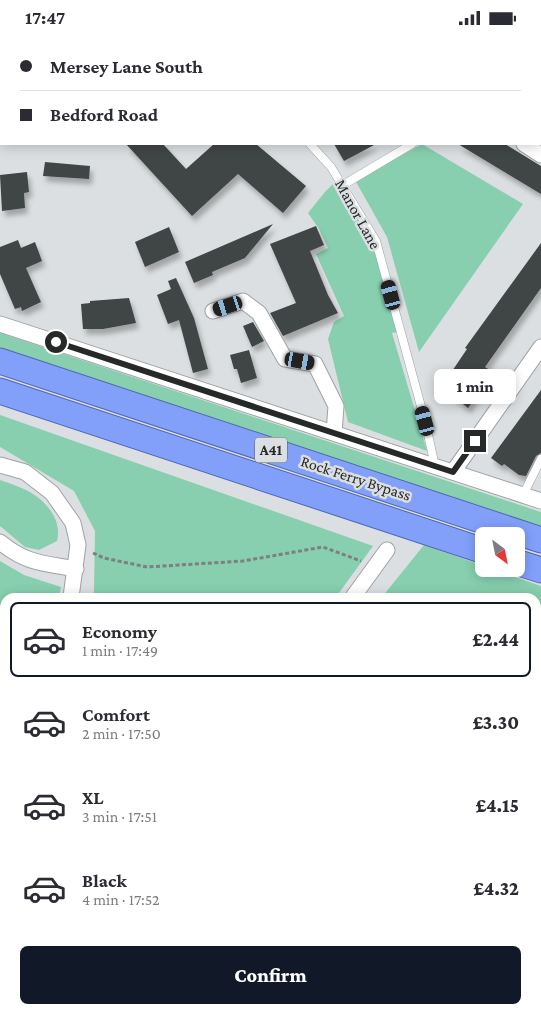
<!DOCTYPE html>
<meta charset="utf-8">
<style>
body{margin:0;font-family:"Crimson Pro",serif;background:#f2f2f3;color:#2b2b33;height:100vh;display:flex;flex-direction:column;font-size:19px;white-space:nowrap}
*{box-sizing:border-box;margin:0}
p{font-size:16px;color:#7c7c81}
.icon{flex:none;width:28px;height:28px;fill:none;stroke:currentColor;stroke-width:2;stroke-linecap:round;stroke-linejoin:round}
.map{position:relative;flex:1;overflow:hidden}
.side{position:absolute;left:0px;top:558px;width:541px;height:421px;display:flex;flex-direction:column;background:#fff;border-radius:15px 15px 0 0;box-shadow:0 2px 12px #0003}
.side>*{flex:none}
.banner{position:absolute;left:0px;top:0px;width:541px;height:110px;box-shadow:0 2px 12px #0003;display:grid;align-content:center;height:110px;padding:0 20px;background:#fff}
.needle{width:32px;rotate:148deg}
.controls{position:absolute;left:475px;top:492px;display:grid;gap:10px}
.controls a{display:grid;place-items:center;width:50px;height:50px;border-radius:8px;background:#fff;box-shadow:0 2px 12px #0003;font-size:25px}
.end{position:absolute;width:22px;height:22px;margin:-11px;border:6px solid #272929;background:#fff;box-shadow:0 0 0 2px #fff}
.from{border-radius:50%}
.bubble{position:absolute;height:35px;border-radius:8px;background:#fff;box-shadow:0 2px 12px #0003;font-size:16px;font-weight:800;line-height:35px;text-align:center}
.car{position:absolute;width:15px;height:30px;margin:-15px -8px;border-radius:6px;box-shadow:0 0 4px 1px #0007;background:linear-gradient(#222 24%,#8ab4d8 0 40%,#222 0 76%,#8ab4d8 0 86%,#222 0)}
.banner b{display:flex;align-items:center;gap:18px;height:48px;font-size:19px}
.banner b+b{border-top:1px solid #e1e1e2}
.banner i{width:12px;height:12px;background:#2b2b33}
ul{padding:9px 0 0;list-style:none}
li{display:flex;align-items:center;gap:15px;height:75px;margin:0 10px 8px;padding:0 10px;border:2px solid transparent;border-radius:8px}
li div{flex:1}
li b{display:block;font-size:19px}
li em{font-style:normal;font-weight:800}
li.active{border-color:#111827}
li>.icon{width:45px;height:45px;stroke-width:1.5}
.cta{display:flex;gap:10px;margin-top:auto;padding:10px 20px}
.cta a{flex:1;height:58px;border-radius:8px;background:#111827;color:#fff;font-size:20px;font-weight:800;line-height:58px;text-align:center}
.status{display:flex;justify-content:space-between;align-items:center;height:35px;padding:0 25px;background:#fff;direction:ltr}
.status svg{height:14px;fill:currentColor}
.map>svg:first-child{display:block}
.green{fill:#87cfaf}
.water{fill:#b69ddd}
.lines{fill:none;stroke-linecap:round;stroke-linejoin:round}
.stream{stroke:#b69ddd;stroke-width:5.5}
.building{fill:#414545;filter:url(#shadow)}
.service-casing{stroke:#9fa2a4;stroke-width:9}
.minor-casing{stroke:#9fa2a4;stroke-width:17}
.trunk-casing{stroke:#4e67b0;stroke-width:27}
.path{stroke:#7d7f80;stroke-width:3;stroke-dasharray:4 2.5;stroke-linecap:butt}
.service{stroke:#fff;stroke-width:8}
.minor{stroke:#fff;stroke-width:15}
.trunk{stroke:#82a0fa;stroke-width:25}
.route{stroke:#272929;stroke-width:6}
.labels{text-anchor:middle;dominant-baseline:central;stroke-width:5;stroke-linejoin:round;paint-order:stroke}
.shield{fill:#dcdfe1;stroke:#5d6060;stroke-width:1}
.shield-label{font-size:15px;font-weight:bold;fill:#272929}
.street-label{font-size:16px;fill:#272929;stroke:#dcdfe1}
</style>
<div class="status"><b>17:47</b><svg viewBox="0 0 49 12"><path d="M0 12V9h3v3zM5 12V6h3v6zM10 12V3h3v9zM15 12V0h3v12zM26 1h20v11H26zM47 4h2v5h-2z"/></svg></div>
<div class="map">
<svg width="541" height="978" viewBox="0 0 541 978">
<defs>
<filter id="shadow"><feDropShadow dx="3" dy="5.5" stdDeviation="2.5" flood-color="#0004"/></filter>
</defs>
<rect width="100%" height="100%" fill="#dcdfe1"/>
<!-- green -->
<path class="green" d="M422 109 523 169 419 317 387 202 355 145Z
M336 146 374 208 398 297 392 298 427 416 348 387 328 304 334 287 344 281 316 219 328 213 319 194 308 178 325 157Z
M0 298 541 477V494L0 315Z
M0 380 373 511 336 562H92L94 556 95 496 74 456 0 412Z
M0 445C11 449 24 453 33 459 49 469 62 487 57 506L39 515 25 512 0 491Z
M424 510 484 531V534H492L541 551V584L536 591V562H382Z
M0 526 24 540 61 552 59 562H5V672L0 670Z"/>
<!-- water -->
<path class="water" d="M0 689 5 691V974H180L186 978H0Z
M536 953 541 954V978H406L409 974H536Z
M237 974H303L300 978H234Z"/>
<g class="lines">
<!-- stream -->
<path class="stream" d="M536 704 541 696"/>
</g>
<!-- building -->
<path class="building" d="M126 109H163L186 134 214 109H256L306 151 283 178 238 139 192 181Z
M334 109H376L344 126Z
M458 109H505L541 131V159Z
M45 127 90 131 89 144 43 141Z
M27 137 29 157 24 158 25 173 2 176 0 140Z
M273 189 245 223 212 237 213 240 194 248 185 227Z
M316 191 324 210 310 216 328 260 338 278 283 301 270 278 296 268 270 209Z
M169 192 179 217 145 232 135 207Z
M18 205 21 213 35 207 42 226 26 233 41 267 22 276 21 272 15 274 0 239V212Z
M541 208V253L485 332 494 338 468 373 450 359 454 356 444 348 467 314 465 313Z
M176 243 194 283 208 334 193 338 179 285 168 289 157 260 171 254 168 246Z
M129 263 136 288 103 294H83L81 269 90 268V266Z
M253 287 264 306 252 312 243 291Z
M249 315 257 343 241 348 237 334H234L230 320Z
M541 355V418L536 421 526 441 519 440 504 429 502 431 491 423Z"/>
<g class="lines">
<!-- service casing -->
<g class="service-casing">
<path id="service" d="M476 0 478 1
M0 16H1
M540 39H541
M310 109 331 132 376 206 425 386 435 431
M343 150 412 109
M523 460 541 424
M536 621 541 614
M536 900 541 901
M55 978 58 974
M365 978 368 974"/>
</g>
<!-- minor casing -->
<g class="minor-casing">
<path id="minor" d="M144 0 146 1
M352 0 354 1
M524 109 541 120
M213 276 243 266 259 278 285 324 315 329 336 371 334 398
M0 289 541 466
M0 430 25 437 52 458 73 488 78 510 71 562
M453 437 541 312
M0 507C27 529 43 528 76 534
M353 562 387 515"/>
</g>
<!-- trunk casing -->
<g class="trunk-casing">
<path id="trunk" d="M0 326 541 505
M0 356 484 516
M516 527 541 535"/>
</g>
<!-- path -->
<path class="path" d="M279 1V0
M93 518 104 523 147 532 243 526 323 512 361 526
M0 675 5 677"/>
<!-- service -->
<use href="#service" class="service"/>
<!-- minor -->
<use href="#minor" class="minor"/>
<!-- trunk -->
<use href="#trunk" class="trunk"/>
</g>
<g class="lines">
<!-- route -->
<path class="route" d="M56 307 453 437 475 406"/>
</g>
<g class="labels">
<!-- shield labels -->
<rect class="shield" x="255" y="402.5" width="32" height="25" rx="4"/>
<g class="shield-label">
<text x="271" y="415">A41</text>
</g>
<!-- street labels -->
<g class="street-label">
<text transform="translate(358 179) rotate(61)">Manor Lane</text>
<text transform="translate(356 443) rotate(18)">Rock Ferry Bypass</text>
</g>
</g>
</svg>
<div class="controls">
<a><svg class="needle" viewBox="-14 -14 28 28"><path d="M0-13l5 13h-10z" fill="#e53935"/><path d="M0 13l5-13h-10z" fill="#7c7c81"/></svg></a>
</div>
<i class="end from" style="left:56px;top:307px"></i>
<i class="end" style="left:475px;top:406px"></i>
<div class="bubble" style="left:434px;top:334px;width:82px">1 min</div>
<i class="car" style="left:391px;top:260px;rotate:345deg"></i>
<i class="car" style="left:228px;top:271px;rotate:252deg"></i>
<i class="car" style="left:300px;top:326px;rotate:100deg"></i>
<i class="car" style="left:425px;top:386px;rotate:345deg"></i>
<div class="banner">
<b><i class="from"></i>Mersey Lane South</b>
<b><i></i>Bedford Road</b>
</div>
<section class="side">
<ul>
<li class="active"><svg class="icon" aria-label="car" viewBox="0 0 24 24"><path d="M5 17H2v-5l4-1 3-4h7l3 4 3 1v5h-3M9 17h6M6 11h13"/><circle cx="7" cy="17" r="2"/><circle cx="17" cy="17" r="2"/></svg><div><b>Economy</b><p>1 min · 17:49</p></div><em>£2.44</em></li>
<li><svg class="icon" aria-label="car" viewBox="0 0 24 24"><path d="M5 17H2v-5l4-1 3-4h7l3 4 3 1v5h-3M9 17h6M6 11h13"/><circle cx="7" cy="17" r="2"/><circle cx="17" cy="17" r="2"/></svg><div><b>Comfort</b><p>2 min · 17:50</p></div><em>£3.30</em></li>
<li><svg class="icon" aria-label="car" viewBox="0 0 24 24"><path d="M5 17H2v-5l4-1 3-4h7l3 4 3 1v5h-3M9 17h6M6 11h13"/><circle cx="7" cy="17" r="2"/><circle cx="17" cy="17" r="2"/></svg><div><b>XL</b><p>3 min · 17:51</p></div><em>£4.15</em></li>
<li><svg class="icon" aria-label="car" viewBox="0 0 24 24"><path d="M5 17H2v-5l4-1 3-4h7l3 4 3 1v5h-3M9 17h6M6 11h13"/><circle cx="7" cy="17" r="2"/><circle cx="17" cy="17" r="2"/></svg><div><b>Black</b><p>4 min · 17:52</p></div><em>£4.32</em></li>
</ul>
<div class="cta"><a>Confirm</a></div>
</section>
</div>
